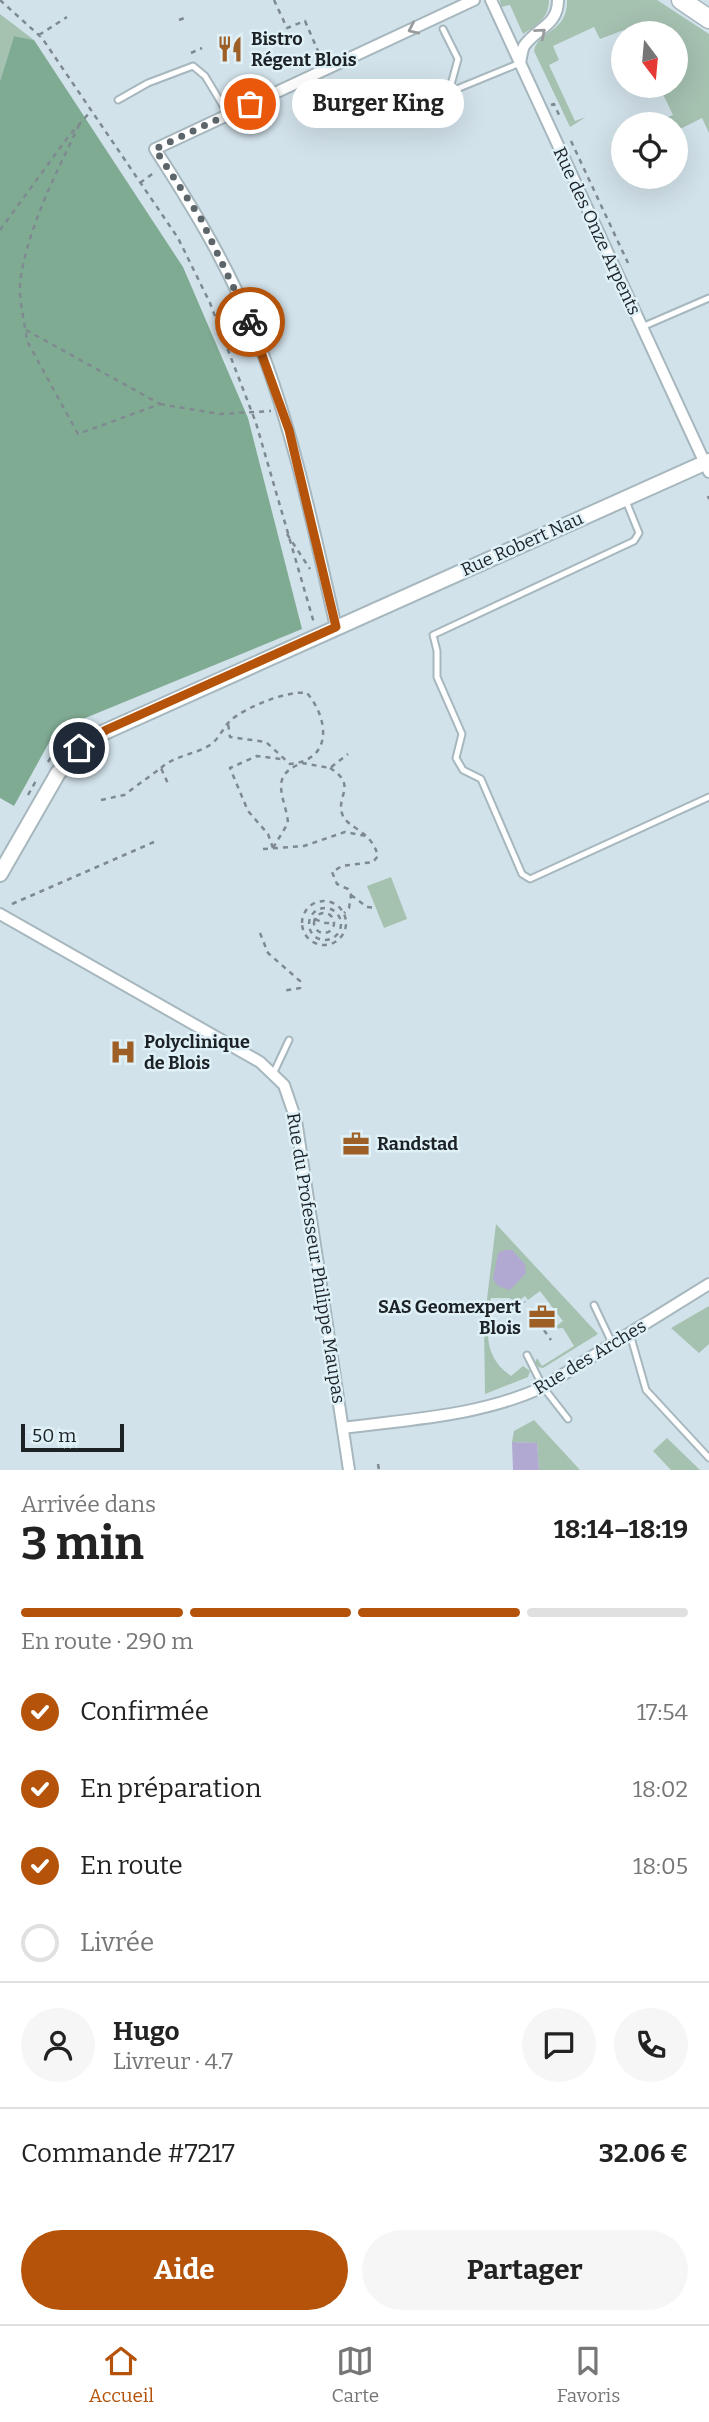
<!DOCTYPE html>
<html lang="fr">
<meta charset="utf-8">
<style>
:root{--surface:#fff;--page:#f6f6f6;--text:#222;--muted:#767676;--line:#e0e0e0;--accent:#b45309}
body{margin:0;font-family:Bitter,serif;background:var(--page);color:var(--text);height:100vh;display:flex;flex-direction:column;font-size:26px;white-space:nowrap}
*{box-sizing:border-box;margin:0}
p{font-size:23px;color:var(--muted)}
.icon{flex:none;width:38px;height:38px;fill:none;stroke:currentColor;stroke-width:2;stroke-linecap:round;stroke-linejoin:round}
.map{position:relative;height:1470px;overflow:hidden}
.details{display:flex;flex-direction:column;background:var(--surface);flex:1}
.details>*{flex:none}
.needle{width:46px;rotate:164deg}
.fabs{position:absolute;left:611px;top:21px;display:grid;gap:14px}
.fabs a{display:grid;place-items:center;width:77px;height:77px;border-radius:50%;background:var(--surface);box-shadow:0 7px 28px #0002;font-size:35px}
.scale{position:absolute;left:21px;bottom:18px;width:103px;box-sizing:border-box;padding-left:7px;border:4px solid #1c2225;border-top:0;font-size:19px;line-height:24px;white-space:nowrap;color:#1c2225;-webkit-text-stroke:5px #dff0f7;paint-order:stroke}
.pin{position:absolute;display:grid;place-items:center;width:60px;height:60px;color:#fff;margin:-30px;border:4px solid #fff;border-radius:50%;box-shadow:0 2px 7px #0007}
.courier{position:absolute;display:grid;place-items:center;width:70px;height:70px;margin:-35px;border:5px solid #b45309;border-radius:50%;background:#fff;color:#222;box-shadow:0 2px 9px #0007}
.bubble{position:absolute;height:49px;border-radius:24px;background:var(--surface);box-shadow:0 7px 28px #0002;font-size:23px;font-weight:700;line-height:49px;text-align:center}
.summary em{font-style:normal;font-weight:700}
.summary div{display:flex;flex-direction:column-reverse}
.summary{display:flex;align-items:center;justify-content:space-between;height:119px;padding:0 21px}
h1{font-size:46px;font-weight:700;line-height:52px}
.bar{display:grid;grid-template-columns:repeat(4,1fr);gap:10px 7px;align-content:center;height:84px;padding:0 21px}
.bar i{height:9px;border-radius:5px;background:var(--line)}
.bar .current{background:var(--accent)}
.bar p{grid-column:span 4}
.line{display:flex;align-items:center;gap:18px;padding:0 21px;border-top:2px solid var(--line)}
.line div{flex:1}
.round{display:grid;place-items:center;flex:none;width:74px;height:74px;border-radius:37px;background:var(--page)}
ol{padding:0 21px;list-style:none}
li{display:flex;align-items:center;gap:21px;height:77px}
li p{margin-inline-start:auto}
li .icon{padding:7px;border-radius:50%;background:var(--accent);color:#fff;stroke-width:4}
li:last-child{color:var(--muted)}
li i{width:38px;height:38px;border:4px solid var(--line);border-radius:50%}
.button{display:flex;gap:14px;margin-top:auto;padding:14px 21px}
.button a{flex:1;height:80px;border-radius:42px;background:var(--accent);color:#fff;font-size:28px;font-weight:700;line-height:80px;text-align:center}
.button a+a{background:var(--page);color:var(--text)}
.dock{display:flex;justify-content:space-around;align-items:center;height:98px;border-top:2px solid var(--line);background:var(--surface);font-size:19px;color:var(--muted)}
.dock a{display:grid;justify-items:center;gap:4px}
.dock .current{color:var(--accent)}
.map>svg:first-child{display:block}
.green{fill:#a5c1b0}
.forest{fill:#80ab93}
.water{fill:#b1a9d2}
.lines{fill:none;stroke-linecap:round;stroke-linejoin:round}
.service-casing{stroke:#a7b7be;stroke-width:9}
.minor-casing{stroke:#a7b7be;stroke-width:14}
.tertiary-casing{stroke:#a7b7be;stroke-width:18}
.primary-casing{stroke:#a7b7be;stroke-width:21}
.path{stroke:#7f8a90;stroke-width:2.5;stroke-dasharray:5 5;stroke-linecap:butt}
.service{stroke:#fff;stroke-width:5}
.minor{stroke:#fff;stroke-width:10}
.tertiary{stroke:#fff;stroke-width:14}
.primary{stroke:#fff;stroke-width:18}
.oneway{stroke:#999c9d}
.done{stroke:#5c656a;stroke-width:7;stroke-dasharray:0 12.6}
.route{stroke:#b45309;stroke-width:9}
.labels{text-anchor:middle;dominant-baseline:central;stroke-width:5;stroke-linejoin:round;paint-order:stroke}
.poi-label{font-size:18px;font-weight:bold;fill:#1c2225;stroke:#dff0f7;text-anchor:start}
.street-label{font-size:18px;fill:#1c2225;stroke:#dff0f7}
</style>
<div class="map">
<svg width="709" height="1470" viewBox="0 0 709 1470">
<rect width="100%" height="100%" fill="#d2e2ea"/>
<path class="green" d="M500,0h49c0,18 -12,25 -26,34l-13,-29 -9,2z
M567,0h90l52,34v99l-7,-15 -26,13v-7l-22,-1 19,-8 -14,-29h17v-53h-50l-2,-3 -24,9 -6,-12 -41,19 6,14 -10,5 26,56 11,-4 -16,10 -36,-76c4,-21 34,-18 33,-51z
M0,14l34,26 -20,-4 -14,45z
M391,877l16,42 -23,9 -17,-42z
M496,1224l102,110 -55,34 -5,-1 -3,-4 2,-5 5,8 32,-20 -11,-18 -11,1 11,-8 -23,-30 -12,9 -3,-4 -8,6 -8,-4h-18c-5,31 -8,59 20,78l12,-10 7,5 -2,6 -43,17 -1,-70z
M709,1306v38l-10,9 -28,-25z
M534,1420l46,50h-41l-2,-27 -25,-1 2,-11z
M667,1438l33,32h-29l-18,-19z"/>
<path class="forest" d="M14,36l20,4 149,227 65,151 54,211 -246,101 -42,76 -14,-8v-717z"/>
<path class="water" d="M505,1250h7l13,14 1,9 -16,17 -12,-4 -5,-7 5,-26z
M512,1442l25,1 2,27h-26z"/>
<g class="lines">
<g class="service-casing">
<path id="service" d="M443,29l15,30 -9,33
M118,100l30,-17 45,-17 12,10 23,38
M368,111l40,-2 112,-46
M642,327l67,-29
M626,501l13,32 -5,8 -201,94 4,16v26l25,57 -6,24 7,12 18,9 41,95 8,5 179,-82
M274,1072l15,-32
M594,1305l18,38
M630,1334l16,56 63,68
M527,1355l16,32 25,32"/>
</g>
<g class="minor-casing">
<path id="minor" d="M491,0l218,472
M520,63c1,-5 2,-13 4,-17 12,-18 34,-20 34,-46
M336,627c-22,-96 -42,-194 -78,-286 -26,-69 -63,-130 -103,-192l319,-149
M0,914l260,148 24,23 12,35 53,350
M343,1428c67,-9 138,-12 200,-41l166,-103"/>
</g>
<g class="tertiary-casing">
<path id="tertiary" d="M0,874l58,-101 33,-35 618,-277"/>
</g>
<g class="primary-casing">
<path id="primary" d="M681,0l28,19"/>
</g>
<path class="path" d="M0,0l42,38 136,200 32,65 46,120 58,200
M274,0l13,28 18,-7 16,37
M179,20l8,-3
M39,35l28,-18
M191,53l11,-5
M551,105l3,-1 6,13
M571,141l57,122
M140,183l15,-11
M0,230l68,-93 23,-26
M26,330l134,74 -82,30 -51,-93c-2,-19 -10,-46 -6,-65 9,-54 36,-104 59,-153
M160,404l60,10 51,-3
M708,496l1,3
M287,534l23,35
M48,762l8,-13 11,-7
M161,768c14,-13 33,-13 49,-23 10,-7 13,-18 21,-25 15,-13 57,-30 76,-27 22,26 26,67 -17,71l-24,-22 -36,-5 -2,-14
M330,768c29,18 4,29 13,48 5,12 28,14 35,40l-5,6 -31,4 -10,6 5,12 11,5 3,6 -2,13 -5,5
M28,795l9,-16
M101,800l23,-5 37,-27 8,18
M273,848l15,-25c-2,-25 -21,-47 14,-60l28,5 18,-14
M273,848l-5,-14 -20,-23 -18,-43 27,-12 24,3
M263,849l41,-3 41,-14 21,4
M351,895l16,12 9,1
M302 923a22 22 0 1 1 44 0a22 22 0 1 1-44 0Z
M12,904l142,-62
M309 924a16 16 0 1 1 32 0a16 16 0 1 1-32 0Z
M314 923a10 10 0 1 1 20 0a10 10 0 1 1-20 0Z
M315,919l9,4h11
M260,933l8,20 32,28v7l-18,3
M509,1311l14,-11 2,2
M544,1330l7,10
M378,1464l1,6"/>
<use href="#service" class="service"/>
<use href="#minor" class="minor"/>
<use href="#tertiary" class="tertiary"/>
<use href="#primary" class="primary"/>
</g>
<defs><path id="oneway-chevron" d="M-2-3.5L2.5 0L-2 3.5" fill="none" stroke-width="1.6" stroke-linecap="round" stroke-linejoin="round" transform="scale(1.75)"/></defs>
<g class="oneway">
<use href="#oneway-chevron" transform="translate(413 29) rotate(155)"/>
<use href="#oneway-chevron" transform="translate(541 33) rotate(-40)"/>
</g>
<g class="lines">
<path class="done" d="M250,104l-95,45 46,70 49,103"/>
<path class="route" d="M79,748l27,-18 230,-103 -47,-197 -39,-108"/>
</g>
<defs>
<g id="restaurant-bare" transform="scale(2.1)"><path d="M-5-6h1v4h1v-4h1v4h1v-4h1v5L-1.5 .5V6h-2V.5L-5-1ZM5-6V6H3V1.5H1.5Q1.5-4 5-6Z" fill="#9e5f26" stroke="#dff0f7" stroke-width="2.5" paint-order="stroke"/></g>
<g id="hospital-bare" transform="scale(2.1)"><path d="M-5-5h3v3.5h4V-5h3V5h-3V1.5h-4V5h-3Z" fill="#9e5f26" stroke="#dff0f7" stroke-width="2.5" paint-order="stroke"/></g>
<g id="office-bare" transform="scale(2.1)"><path d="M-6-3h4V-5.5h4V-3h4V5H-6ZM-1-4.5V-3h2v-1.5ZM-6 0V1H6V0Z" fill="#9e5f26" stroke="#dff0f7" stroke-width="2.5" paint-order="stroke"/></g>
</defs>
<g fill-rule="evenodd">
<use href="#restaurant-bare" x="230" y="49"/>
<use href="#hospital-bare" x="123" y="1052"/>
<use href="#office-bare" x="356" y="1144"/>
<use href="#office-bare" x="542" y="1317"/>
</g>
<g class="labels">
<g class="poi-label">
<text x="251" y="39">Bistro<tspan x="251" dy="21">Régent Blois</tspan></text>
<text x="144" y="1042">Polyclinique<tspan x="144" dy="21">de Blois</tspan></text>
<text x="377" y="1144">Randstad</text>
<text x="521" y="1307" text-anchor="end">SAS Geomexpert<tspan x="521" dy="21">Blois</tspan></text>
</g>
<g class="street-label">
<text transform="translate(597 231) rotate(65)">Rue des Onze Arpents</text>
<text transform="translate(522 544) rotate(-24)">Rue Robert Nau</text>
<text transform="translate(316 1258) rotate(81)">Rue du Professeur Philippe Maupas</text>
<text transform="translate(590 1357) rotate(-31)">Rue des Arches</text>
</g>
</g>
</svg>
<div class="fabs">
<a><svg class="needle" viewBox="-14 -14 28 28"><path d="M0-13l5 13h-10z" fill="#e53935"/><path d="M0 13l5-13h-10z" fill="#767676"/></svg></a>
<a><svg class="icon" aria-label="locate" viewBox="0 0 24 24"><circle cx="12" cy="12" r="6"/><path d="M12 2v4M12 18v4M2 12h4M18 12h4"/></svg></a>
</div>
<div class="scale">50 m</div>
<div class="pin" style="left:250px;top:104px;background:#ea580c"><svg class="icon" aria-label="bag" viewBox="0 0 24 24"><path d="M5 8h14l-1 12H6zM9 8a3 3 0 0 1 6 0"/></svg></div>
<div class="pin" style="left:79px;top:748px;background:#1f2937"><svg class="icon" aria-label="home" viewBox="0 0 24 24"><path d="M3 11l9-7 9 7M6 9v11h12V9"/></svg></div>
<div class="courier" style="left:250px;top:322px"><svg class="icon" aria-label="bike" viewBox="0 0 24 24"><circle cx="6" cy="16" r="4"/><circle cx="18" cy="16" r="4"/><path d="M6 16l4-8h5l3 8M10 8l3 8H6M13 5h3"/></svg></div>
<div class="bubble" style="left:292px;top:79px;width:172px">Burger King</div>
</div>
<section class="details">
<div class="summary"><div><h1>3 min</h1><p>Arrivée dans</p></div><em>18:14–18:19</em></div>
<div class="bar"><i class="current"></i><i class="current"></i><i class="current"></i><i></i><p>En route · 290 m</p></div>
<ol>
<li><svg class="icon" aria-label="check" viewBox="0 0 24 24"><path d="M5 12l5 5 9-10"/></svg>Confirmée<p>17:54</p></li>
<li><svg class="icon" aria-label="check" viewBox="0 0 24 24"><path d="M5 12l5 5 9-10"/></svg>En préparation<p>18:02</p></li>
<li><svg class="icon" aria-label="check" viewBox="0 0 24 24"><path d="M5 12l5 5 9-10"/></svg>En route<p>18:05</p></li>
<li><i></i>Livrée</li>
</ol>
<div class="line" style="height:126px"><a class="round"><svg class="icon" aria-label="person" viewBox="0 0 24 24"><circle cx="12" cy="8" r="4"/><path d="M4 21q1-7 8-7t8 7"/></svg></a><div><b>Hugo</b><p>Livreur · 4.7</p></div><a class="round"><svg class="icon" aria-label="chat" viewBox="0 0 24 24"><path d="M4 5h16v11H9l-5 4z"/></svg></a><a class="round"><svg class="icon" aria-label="phone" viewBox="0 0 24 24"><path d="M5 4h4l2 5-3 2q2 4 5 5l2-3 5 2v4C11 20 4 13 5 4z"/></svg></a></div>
<div class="line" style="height:91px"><div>Commande #7217</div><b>32.06 €</b></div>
<div class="button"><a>Aide</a><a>Partager</a></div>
</section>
<nav class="dock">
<a class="current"><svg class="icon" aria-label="home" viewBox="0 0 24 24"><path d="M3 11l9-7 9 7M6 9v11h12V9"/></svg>Accueil</a>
<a><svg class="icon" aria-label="map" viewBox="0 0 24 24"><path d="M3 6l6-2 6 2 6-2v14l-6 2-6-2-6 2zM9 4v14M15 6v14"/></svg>Carte</a>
<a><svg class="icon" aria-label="saved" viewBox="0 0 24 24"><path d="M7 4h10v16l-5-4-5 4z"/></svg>Favoris</a>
</nav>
